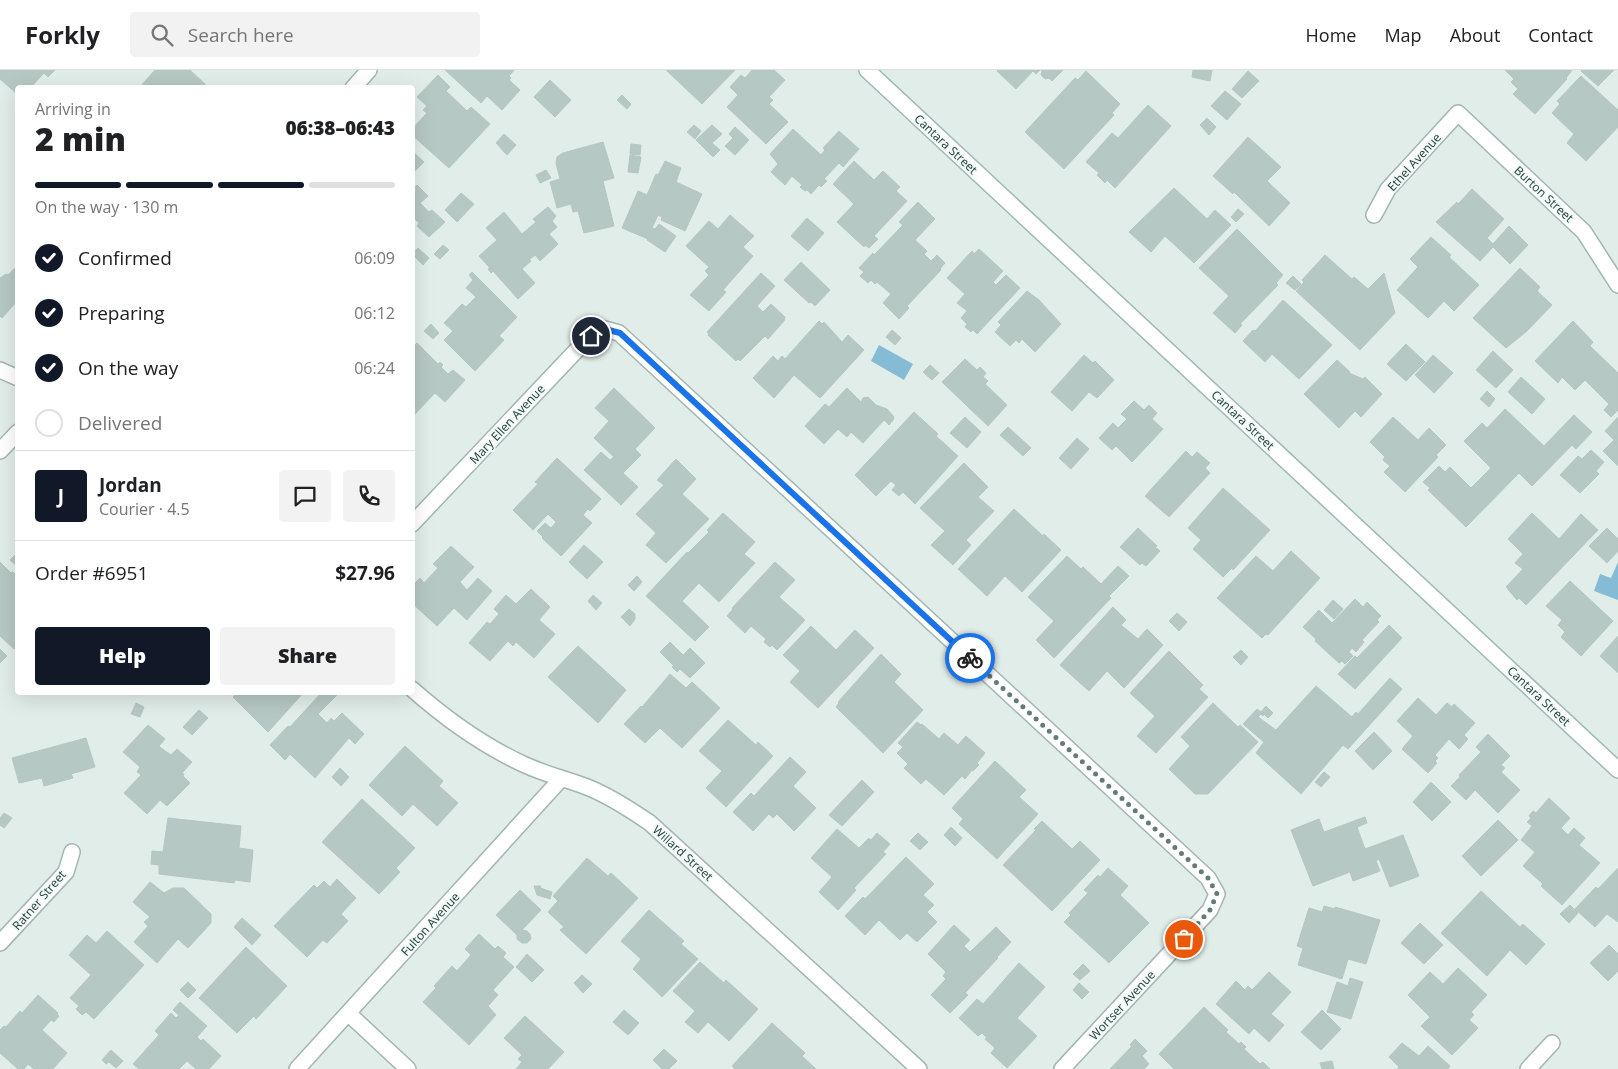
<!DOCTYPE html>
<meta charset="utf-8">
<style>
:root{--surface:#fff;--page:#f2f2f2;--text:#202124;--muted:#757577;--line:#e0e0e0;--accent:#111827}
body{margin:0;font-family:"Open Sans",sans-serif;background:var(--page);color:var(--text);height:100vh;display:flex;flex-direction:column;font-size:19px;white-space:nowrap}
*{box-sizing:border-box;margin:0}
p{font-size:16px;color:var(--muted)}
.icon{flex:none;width:28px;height:28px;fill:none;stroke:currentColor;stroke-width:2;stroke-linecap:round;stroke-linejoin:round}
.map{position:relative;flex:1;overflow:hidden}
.sheet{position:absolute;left:15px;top:15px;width:400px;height:610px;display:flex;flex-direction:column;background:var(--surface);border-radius:5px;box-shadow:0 5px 20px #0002}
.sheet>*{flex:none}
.pin{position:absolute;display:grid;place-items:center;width:42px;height:42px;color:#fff;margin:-21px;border:2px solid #fff;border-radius:50%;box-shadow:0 1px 5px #0007}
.courier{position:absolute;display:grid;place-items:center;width:50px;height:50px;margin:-25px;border:4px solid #1a73e8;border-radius:50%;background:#fff;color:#222;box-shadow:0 1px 6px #0007}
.overview em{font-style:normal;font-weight:800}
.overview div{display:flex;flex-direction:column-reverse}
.overview{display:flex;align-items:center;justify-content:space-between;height:85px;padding:0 20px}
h1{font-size:32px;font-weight:800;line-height:38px}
.bar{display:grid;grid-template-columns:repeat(4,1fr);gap:8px 5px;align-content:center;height:60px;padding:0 20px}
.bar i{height:6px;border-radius:4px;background:var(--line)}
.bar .active{background:var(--accent)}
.bar p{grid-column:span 4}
.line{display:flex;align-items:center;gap:12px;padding:0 20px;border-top:1px solid var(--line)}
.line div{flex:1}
.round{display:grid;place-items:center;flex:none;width:52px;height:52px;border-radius:5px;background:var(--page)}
ol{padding:0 20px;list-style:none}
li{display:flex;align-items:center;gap:15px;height:55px}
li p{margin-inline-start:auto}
li .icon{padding:5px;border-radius:50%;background:var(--accent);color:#fff;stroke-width:4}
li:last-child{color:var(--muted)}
li i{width:28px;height:28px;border:2px solid var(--line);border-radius:50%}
.button{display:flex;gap:10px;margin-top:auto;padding:10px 20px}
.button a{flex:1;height:58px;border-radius:5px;background:var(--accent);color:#fff;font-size:20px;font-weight:800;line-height:58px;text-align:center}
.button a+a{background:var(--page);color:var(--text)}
header{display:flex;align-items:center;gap:30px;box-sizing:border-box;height:70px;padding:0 25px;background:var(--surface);border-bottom:1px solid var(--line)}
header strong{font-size:24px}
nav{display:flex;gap:28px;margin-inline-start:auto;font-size:18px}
.search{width:350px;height:45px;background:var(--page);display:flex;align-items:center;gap:12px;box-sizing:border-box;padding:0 18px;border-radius:5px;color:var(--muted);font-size:19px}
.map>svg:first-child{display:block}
.water{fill:#84bcd6}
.building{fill:#b6c8c3;stroke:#b3c7c2}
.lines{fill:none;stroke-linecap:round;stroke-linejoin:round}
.street-casing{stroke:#a3b5b2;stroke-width:18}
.secondary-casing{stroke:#9eb9b4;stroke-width:18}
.street{stroke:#fff;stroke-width:15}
.secondary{stroke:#fff;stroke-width:15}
.done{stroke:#647c79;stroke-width:5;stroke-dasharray:0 9}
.route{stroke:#1a73e8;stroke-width:6}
.labels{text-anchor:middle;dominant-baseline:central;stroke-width:4;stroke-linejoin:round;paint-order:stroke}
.street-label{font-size:12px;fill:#203f3c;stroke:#f2f9f6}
</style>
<header>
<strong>Forkly</strong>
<div class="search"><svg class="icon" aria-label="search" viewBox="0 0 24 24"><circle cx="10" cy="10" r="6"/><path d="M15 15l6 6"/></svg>Search here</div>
<nav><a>Home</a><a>Map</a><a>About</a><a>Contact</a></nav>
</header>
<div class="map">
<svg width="1618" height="999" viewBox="0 0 1618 999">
<rect width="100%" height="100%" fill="#e1ede9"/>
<path class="water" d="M879,275l34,19 -9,16 -33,-19z
M1618,492v38l-24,-9 6,-17 11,4z"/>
<path class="building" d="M0,0h55l-7,7 -4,-4 -14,15h-12v7l-18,-16z
M155,0h35l18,17 -69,1z
M445,0h69l-5,6 2,2 -2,2 11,10 -18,20 -15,-14 -6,7z
M666,0h69l-33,34z
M752,0h22l11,10 -16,17 4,3 -4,4 19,18 -22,22 -39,-37 11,-12 -8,-8 11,-12 4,3z
M998,0h42l-4,4 -3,-3 -17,18 -19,-18z
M1041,0h22l-11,11 -3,-3 -4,1 -4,-4 1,-4z
M1193,0h19l-2,11 -18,-4z
M1505,0h67l-6,8 1,1 -32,35 -22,-20 5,-5 -7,-7 3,-3z
M1582,0h32l-16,16 -17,-15z
M1086,1l34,33 -8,9 2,2 -50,54 -39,-37 50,-54 3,2z
M1248,1l11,10 -17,17 -10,-9z
M438,5l12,12 -4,4 21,20 4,-4 19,17 -41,44 -37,-33v-6l15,-16 -4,-3 4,-4 -10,-9z
M1581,6l37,34v17l-32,34 -19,-18 7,-9 -22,-21 8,-9 -3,-3z
M550,10l21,20 -16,17 -21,-20z
M1225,21l16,13 -14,16 -16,-14z
M622,25l9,9 -4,5 -10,-9z
M1148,35l23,21 -56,62 -8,-8 -2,3 -8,-8 2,-2 -13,-11 26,-29 6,5z
M1207,48l9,9 -7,8 -9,-10z
M694,55l7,6 -6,8 -8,-7z
M712,55l10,9 -10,9 8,7 -7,7 -17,-17z
M735,57l14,13 -14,15 -10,-9 8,-8 -4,-4z
M793,59l28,26 4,-5 -2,-2 16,-17 20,18 -16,18 -4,-4 -15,16 3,2 -6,6 -2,-2 -8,9 -4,-4 -2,1 -5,-4 2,-2 -10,-9 -7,9 -14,-13 7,-8 -8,-10z
M504,64l12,11 -9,10 -11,-12z
M1248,67l33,30 -14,14 23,22 -21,23 -35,-34 -1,2 -20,-18z
M603,72l11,36 -11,3 11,45 -30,7 -6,-22 -5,1 -2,-8 -14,4 -7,-26 10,-3 -4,-16 1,-6 6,-4z
M631,74l10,1 -1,10 -10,-1z
M412,81l12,11 -12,12z
M630,85l11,2 -3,16 -10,-1z
M665,91l16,7 -5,14 26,12 -17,37 -24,-11 1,-3 -4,-2 -6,13 3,1 4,-5 17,12 -11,16 -18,-12 1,-1 -26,-11 16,-37 9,4 9,-21 2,1z
M854,91l20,19 9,-9 17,16 -4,4 11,10 -33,35 4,3 -9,9 -4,-3 -1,2 -27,-25 17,-18 -21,-20z
M546,100l5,8 -11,5 -4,-8z
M417,115l11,11 -8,7 9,9 3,-2 13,12 -16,15 -12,-11 2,-3 -7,-7v-26z
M1174,118l33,31 8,-9 16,15 -37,38 -29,-27 -14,16 -22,-20z
M1472,119l32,30 -17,19 6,6 16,-18 19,19 -18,19 -17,-17 -13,14 -44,-39 21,-20 1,2z
M461,123l13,11 -17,18 -12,-12z
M918,132l17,17 -20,21 12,11 -3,3 7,7 6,-6 8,8 -5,6 1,1 -34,36 2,2 -10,11 -16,-16 8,-9 -14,-12 -2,2 -4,-4 -3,3 -8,-7 4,-4 -5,-4 14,-15 1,2 29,-30 -4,-3z
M548,137l8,9 -4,5 5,6 -8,7 9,10 -18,17 -5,-6 -6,5 2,1 -9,8 13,14 -17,16 -25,-28 -2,2 -3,-4 2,-1 -11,-12 18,-16 -11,-12 18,-16 18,22 14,-12 -3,-3z
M1238,139l6,5 -8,8 -5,-5z
M730,145l24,21 -11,11 10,9 -30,34 3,2 -17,19 -19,-16 19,-20 -4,-4 4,-4 -23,-21 23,-25 9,8z
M807,148l17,15 -16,18 -17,-15z
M1237,159l46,46 -7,8 2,2 -38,39 2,1 -7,8 -22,-20 16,-17 -30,-28z
M1431,167l20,18 -2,2 30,28 -25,26 -10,-10 -16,17 -31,-28 21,-23 -8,-8z
M443,175l6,5 -9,9 -6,-5z
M418,178l11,10 -6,7 -9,-9v-4z
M979,179l24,22 -10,11 3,3 10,-10 14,13 -43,46 -4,-4 -2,2 -6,-5 2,-3 -6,-6 6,-7 -10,-8 8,-9 -18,-16 25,-27 2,3z
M1325,185l27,24 2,-2 14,12 16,-16 11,40 -35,37 -64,-59 8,-9 -2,-2z
M801,192l29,28 -15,16 -4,-4 -2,1 -25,-23z
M18,195v35l-16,18 -2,-2v-38l6,-4 2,1z
M1520,198l20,19 -3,4 15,14 -25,26 -21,17 -33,-30z
M472,202l45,45 -18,19 5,4 -29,31 -31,-31 9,-9 -9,-8 18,-19 4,3 10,-10 -10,-9 7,-8 -4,-5z
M761,203l14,13 -18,20 6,6 8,-8 14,13 -1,4 -16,18 -3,-3 -25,25 -2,-2 -2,2 -28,-26 1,-2 -2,-1z
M1293,206l8,8 -6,6 -9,-7z
M1027,221l12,9 22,24 -26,28 -13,-13 -3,4 -3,-3 -6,6 -15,-14 6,-7 -3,-3z
M1283,230l49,45 -33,34 -27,-25 -7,8 -22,-21 10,-11 2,1z
M819,251l3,3 2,-2 18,20 6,-7 16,15 -44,48 -26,-23 -20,23 -21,-20 20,-22 5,5 4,-5 3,3z
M1573,251l20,21 -3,4 28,27v37l-7,7 -7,-7 5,-6 -24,-24 -10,10 -13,-13 -4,6 -23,-22z
M431,254l8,9 -6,6 -9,-8z
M892,260l9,8 -6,7 -9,-8z
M412,272l4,3 1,-2 21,21 2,-2 3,3 -2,2 7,7 5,-4 12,10 -20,22 -10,-9 -21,22 -2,-2z
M1406,274l19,18 -19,19 -19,-17z
M1493,281l20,19 -17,18 -20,-18z
M1084,285l9,8 2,-2 19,19 -17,18 -8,-6 -17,19 -21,-19z
M1433,285l20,18 -19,20 -19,-18z
M965,289l12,11 3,-3 6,6 -3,4 5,4 -3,3 22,21 -19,21 -46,-44z
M1337,290l13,12 -1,1 14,6 2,-2 17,17 -21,23 -6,-6 -16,17 -35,-34z
M930,295l9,8 -7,7 -9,-8z
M1521,307l24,22 -13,15 -24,-22z
M614,318l41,40 -20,21 6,6 -18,18 15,14 -17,18 -37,-35 17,-18 9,8 4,-3 -20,-19 15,-17 -14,-13z
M847,318l14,14 2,-4 5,-1 8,8 11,4 7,8 -1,3 -4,5 -5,-5 -21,23 -12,-11 -4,5 -9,-8 -14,15 -19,-18 20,-22 4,3z
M1487,321l8,8 -6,8 -9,-8z
M1134,331l10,9 5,-5 8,8 -5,6 11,10 -31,33 -16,-16 -4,4 -13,-12 14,-15 5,5 9,-9 -6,-5z
M1505,339l39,37 30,-31 18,17 -16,17 -4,-4 -40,41 -13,-13 -53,54 -38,-37 2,-2 -7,-6 16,-16 6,6 5,-5 21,21 20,-20 -27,-27 18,-18 5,5z
M914,342l24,22 -2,2 22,20 -43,48 -12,-12 -4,4 -7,-6 4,-5 -5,-4 -15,15 -21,-21z
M965,347l16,15 -14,16 -17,-15z
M1393,347l25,23 11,-12 17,17 -10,10 2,2 -33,35 -21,-20 6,-6 -7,-6 2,-3 -15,-15z
M1618,347v49l-15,-15 11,-11 -9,-9z
M1008,357l23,21 -8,8 -23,-21z
M1077,368l12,11 -18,20 -12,-11z
M1591,380l13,12 -8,9 3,3 -19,19 -20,-18 18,-19 4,3z
M1186,381l6,6 5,-5 13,11 -5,5 5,5 -41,44 -24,-21z
M557,388l44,41 -11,12 -2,-2 -5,6 9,8 -31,33 -19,-18 1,-1 -6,-6 8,-8 6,5 5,-6 -8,-8 -15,16 -20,-20 25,-26 -3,-2z
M676,389l20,20 -14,15 27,25 -43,44 -20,-18 10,-12 -20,-19 28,-29 -7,-5z
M964,393l24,24 -10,10 16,14 -28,29 5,5 -18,20 -22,-20 14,-14 -25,-23z
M1223,418l47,42 -37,40 -1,-2 -9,9 -30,-28 8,-9 -13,-12z
M1014,439l29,27 1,-2 17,16 -39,42 -17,-16 -18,20 -29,-27z
M723,443l32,29 -11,12 11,9 -36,39 -20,-19 -17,18 27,26 -14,14 -49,-45 41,-44 1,1 21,-21 -2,-2z
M1532,443l27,26 22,-25 17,16 -72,75 -7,-7 -2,2 -11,-13 17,-18 -8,-6 8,-9 -15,-15z
M1138,458l19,18 -2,1 5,4 -14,15 -4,-3 -2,2 -20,-18z
M1607,458l11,11v12l-11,12 -18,-17z
M584,475l19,17 -16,17 -18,-17z
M451,476l23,21 -14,15 7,8 11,-12 14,13 -25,29 -13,-12 -17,18 -25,-23v-17l8,-8 4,5 14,-15 -5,-4z
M1291,481l29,27 -52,57 -2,-1 -4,4 -45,-40 39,-42 17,15z
M18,482v15l-8,-7z
M1067,486l14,13 2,-2 18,17 17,-18 11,10 -20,20 2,2 -57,60 -18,-18 18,-19 -26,-24z
M0,492l11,11 2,-1 3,3 -1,1 3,3v66l-4,4 -14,-13z
M775,492l20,18 -16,17 26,23 -28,30 -5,-5 -2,2 -6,-5 2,-3 -15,-13 -6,7 -18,-17 6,-7 -1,-1z
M637,506l5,6 -8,9 -6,-6z
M1570,511l43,40 -32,35 -20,-19 4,-5 -7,-7 4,-5 -16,-14z
M531,519l19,18 -11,13 16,14 -21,24 -18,-16 -3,4 -5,-5 -18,20 -21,-18 18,-21 3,2 9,-10 -5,-5 12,-14 10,9z
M593,525l9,8 -6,7 -8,-9z
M1355,529l8,8 4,-5 14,14 -4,4 2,2 -17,18 2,2 -8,10 -4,-4 -3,4 4,4 -8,8 -3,-3 -3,2 -24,-22 1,-2 -13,-12 16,-17 13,13z
M1333,530l10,9 -9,10 -10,-9z
M1113,537l13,13 -5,5 17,14 9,-10 16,16 -39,43 -17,-17 -18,20 -29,-26z
M629,539l6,5v5l-5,7 -9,-9z
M1177,543l10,9 -8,9 -10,-10z
M1389,555l13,13 -47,51 -17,-15 17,-18 2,2z
M811,556l25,24 19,-20 19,18 -56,60 -28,-26 10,-11 -17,-16z
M1618,566v37l-18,-17z
M670,572l13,13 -10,10 -13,-13z
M578,576l48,44 -28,33 -50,-46z
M690,578l15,15 -15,15 -10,-9 -3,3 -5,-5z
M0,579l7,7 -7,7z
M1241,580l7,7 -7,8 -8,-8z
M1169,581l34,34 -4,4 9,8 -52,56 -19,-17 18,-20 -25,-23z
M881,584l20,20 -7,8 29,28 -40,43 -47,-46 3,-4 -1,-1z
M670,604l16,14 6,-6 28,26 -38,40 -22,-20 -15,15 -21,-19 17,-18 1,1z
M1390,608l12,11 -54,60 -5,-4 -42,49 -45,-41 8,-11 -21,-18 14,-15 4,3 5,-6 7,7 -5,5 -4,-4 -1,2 -2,-2 -3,3 18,13 40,-44 36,31 4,-5 2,2z
M234,622h70l-36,40 -35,-35 3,-3z
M322,622h14l2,2 -20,20 9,9 4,-5 3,3 8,-8 22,21 -9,10 -6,-6 -34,40 -25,-24 -5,6 -15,-15 18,-19 2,1z
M1418,628l18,17 11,-12 5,4 2,-3 21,19 -11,12 4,4 -9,10 -10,-10 -14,16 3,3 -3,3 2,2 -9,10 -26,-24 11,-13 -16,-15z
M136,633l8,4 -4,10 -9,-3z
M1213,633l25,24 2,-2 18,17 -50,52h-13l-26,-25 21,-23 -9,-9z
M199,640l9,8 -16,17 -9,-8z
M728,650l28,25 2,-3 15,14 -47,51 -20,-19 16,-17 -23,-20z
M917,652l4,3 1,-1 17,15 5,-6 14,12 8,-9 19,17 -8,10 2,2 -6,6 -1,-1 -7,9 -3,-3 -18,19 -18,-16 -5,5 -17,-16 4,-4 -11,-11 6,-6 -5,-4z
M148,655l17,14 -6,7 2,2 10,7 6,-6 15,13 -10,11 2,1 -1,2 7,7 -23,23 -7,-6 -13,14 -23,-21 17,-18 -4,-3 3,-5 -17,-15z
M1374,662l18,19 -19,19 -18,-19z
M1488,664l22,22 -9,9 4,3 -4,4 19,18 -22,23 -23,-23 -9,10 -15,-14 9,-9 -1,-2 22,-23 -5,-5z
M86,668l9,29 -24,7 2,4 -29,8 -2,-8 -23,5 -7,-25z
M405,676l38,35 -4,5 19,17 -21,23 -24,-22 -11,12 -33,-31z
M790,687l16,15 -13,14 23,22 -22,23 -17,-17 -4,4 -4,-4 -16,17 -20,-19 18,-19 3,3z
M995,691l31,29 -7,7 19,17 -41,45 -38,-35 4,-5 -11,-11z
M340,698l9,9 -8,9 -9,-9z
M1324,702l6,5 -9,10 -6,-5z
M862,710l12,12 -32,34 -13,-11z
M1431,712l20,20 -19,19 -19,-19z
M1549,728l21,20 -9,10 7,7 6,-7 11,10 -6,7 21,18 -38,42 -21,-19 2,-2 -20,-18 12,-14 -14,-12 11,-14 -5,-4 4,-4 -2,-2 4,-5 3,2z
M362,729l53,49 -19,20 4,4 -21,22 -57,-52z
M4,743l8,5 -8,10 -4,-3v-7z
M1365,747l2,6 -10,4 8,22 38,-14 16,41 -29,11 -11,-28 -3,2 4,10 -27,10 -3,-9 -37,14 -22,-56 28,-11 5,13z
M168,748l73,8 -2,22 14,2 -3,32 -15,-2 -1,3 -75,-9v-9l-8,-1 1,-13 11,1z
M1498,750l20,20 -37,36 -19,-20z
M1042,751l30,28 8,-8 20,19 -48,51 -49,-46 33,-35 -2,-1z
M951,757l11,11 -7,8 -11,-11z
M837,759l22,19 10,-10 2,2 6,-7 13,11 -7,8 3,2 -32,34 2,2 -18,20 -19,-18 13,-15 -21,-19z
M918,763l10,9 -8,8 -10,-9z
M906,787l28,27 -11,11 11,10 -7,7 10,10 -20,20 -10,-9 -7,7 -21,-20 -14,15 -20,-19 18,-19 2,2z
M587,788l21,18 3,-3 27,25 -52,56 -26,-24 4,-3 -16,-15 10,-11 -5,-5z
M1108,798l20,18 -8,9 29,28 -40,40 -45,-41 7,-7 -2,-2 19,-20 -4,-3 14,-15 2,2z
M1618,798v54l-11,-8 -12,13 -20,-18 21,-22 2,2z
M337,809l19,19 -15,16 7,7 -21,22 -4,-3 -16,17 -33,-31 40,-41 3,3 7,-7 6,6z
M150,812l14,11 9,-5h11l27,26v9l-23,25 -10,-9 -21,24 -23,-21 14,-16 -4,-4 6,-5 -17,-15z
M534,816h7l-1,2 12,4 -2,7 -13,-4z
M520,820l21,20 -19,20 5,1 3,3 1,5 -4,4h-5l-5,-4v-4l-21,-20z
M1481,821l39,36 3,-3 22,20 -19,21 -16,-15 -23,26 -46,-43z
M1570,835l8,8 -9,10 -9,-9z
M1324,836l11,3v-2l45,13 -14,44 -18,-5 -6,20 -44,-14 5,-17 -6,-2 12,-38 13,4z
M649,840l35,31 -3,3 17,15 -36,38 -29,-28 8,-10 -20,-18z
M242,848l19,17 -9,10 -18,-18z
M1420,853l23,22 -19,19 -23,-21z
M954,855l16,15 -6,6 6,6 26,-25 15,15 -14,15 1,1 -33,35 3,2 -18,18 -19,-18 15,-16 -3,-3 3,-4 -18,-18z
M107,861l37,34 -50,54 -8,-7 -4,3 -6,-6 3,-3 -9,-8 21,-23 -22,-20 18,-20 9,8z
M479,864l16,15 3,-3 8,7 -3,4 11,10 -21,23 5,5 -10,11 8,9 -27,30 -46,-43 13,-14 -2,-2 18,-20 5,5 14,-16 -6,-6z
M1609,875l9,9v17l-10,10 -18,-18z
M246,877l41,39 -31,33 -2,-3 -17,17 -38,-35z
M527,884l17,16 -12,12 -16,-15z
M700,892l24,21 2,-3 32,29 -29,32 -21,-19 -10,11 -13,-11 10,-11 -22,-20z
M1019,893l26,24 -28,31 20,18 -30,32 -16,-15 4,-5 -10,-9 2,-1 -5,-5 -4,3 -19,-18 18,-19 6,5z
M1083,894l7,7 -10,9 -7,-6z
M1458,898l29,27 -16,17 3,3 -5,5 9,8 -26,27 -31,-29 9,-9 -22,-22 22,-23 13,12z
M1269,902l22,20 -20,22 13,11 -15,17 -15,-14 -5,6 -33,-30 20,-23 9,9 3,-4 4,4z
M582,905l10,9 -9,9 -9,-10z
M1350,908l13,4 -12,37 -24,-7 10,-30 11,4z
M188,912l8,8 -8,8 -8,-8z
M1079,913l10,9 -7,7 -9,-9z
M38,925l20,18 -1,1 2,2 -5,6 -3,-2 -9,10 25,23 -14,16h-19l-6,-5 -4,5h-6l-18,-16v-23l4,-4 2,1 14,-16 2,2z
M180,932l27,24 -10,11 4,4 2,-2 18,17 -12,13h-13l-9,-8 -8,8h-40l-6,-5 26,-29 -4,-4 16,-18 5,5 3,-3 -6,-5z
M1204,937l24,23 -2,2 13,12 2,-2 5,5 -2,2 16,15 3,-2 7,7h-96l-15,-15z
M624,940l15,13 -11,12 -15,-13z
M1322,940l19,19 -20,21 -20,-18z
M525,946l39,36 -16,17h-32l6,-7 -4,-3 4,-4 -18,-17z
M772,953l33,30 -3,3 14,13h-81l-3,-3z
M1135,969l12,12 -5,5 7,8 -5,5h-34l22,-23 -2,-1z
M1402,973l17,13 9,-10 22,20 -2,3h-51l2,-2 -10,-10z
M664,979l13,12 -8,8h-7l-9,-9z
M111,980l12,11 -7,7 -7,-6 -3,2 -4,-4z
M1332,991l2,8h-12l-2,-6z"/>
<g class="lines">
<g class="street-casing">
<path id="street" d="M353,18l16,-18
M1374,145l14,-26 70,-76 126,119 34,53
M0,300l18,8
M0,381l18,-19
M412,454l179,-189 14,-6 14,4 589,545 9,16 -7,16 -148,159
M412,619c34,30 70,56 111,75 21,10 43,15 64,23 23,9 44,23 63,36l269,246
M0,873l66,-71 6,-20
M349,944l59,55
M297,999l264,-290
M1528,999l24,-26"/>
</g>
<g class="secondary-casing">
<path id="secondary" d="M867,0l751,700"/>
</g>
<use href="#street" class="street"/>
<use href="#secondary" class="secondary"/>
</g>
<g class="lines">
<path class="done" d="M970,588l238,220 9,16 -7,16 -26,29"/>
<path class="route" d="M591,266l14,-7 15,4 350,325"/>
</g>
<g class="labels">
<g class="street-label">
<text transform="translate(946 74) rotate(43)">Cantara Street</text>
<text transform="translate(1414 92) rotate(-48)">Ethel Avenue</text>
<text transform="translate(1544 124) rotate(43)">Burton Street</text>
<text transform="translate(1243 350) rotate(43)">Cantara Street</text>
<text transform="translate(507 354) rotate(-47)">Mary Ellen Avenue</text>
<text transform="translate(1539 626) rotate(43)">Cantara Street</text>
<text transform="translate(683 783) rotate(42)">Willard Street</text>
<text transform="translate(39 830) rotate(-49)">Ratner Street</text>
<text transform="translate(430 854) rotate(-48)">Fulton Avenue</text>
<text transform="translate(1122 935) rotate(-47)">Wortser Avenue</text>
</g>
</g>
</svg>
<div class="pin" style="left:1184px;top:869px;background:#ea580c"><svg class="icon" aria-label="bag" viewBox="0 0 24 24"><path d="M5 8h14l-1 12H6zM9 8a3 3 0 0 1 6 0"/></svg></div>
<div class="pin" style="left:591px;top:266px;background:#1f2937"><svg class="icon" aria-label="home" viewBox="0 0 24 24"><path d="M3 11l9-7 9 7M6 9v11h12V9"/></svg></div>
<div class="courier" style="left:970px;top:588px"><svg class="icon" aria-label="bike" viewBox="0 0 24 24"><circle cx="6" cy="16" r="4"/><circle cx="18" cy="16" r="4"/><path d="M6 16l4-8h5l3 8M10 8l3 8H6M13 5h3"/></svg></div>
<section class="sheet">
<div class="overview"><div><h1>2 min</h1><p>Arriving in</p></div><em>06:38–06:43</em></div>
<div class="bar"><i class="active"></i><i class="active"></i><i class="active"></i><i></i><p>On the way · 130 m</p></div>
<ol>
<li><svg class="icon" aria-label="check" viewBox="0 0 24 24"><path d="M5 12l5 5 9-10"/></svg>Confirmed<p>06:09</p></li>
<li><svg class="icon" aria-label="check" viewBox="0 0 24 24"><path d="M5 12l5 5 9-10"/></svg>Preparing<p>06:12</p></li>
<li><svg class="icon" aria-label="check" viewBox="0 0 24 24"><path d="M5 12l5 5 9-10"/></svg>On the way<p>06:24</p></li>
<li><i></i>Delivered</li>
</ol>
<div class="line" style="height:90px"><b class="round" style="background:var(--accent);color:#fff">J</b><div><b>Jordan</b><p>Courier · 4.5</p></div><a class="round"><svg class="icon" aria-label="chat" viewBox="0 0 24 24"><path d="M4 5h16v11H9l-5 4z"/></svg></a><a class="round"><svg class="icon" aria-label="phone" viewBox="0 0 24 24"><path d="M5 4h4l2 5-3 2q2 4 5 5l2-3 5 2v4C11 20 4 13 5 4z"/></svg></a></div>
<div class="line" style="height:65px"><div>Order #6951</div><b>$27.96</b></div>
<div class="button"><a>Help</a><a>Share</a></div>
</section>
</div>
